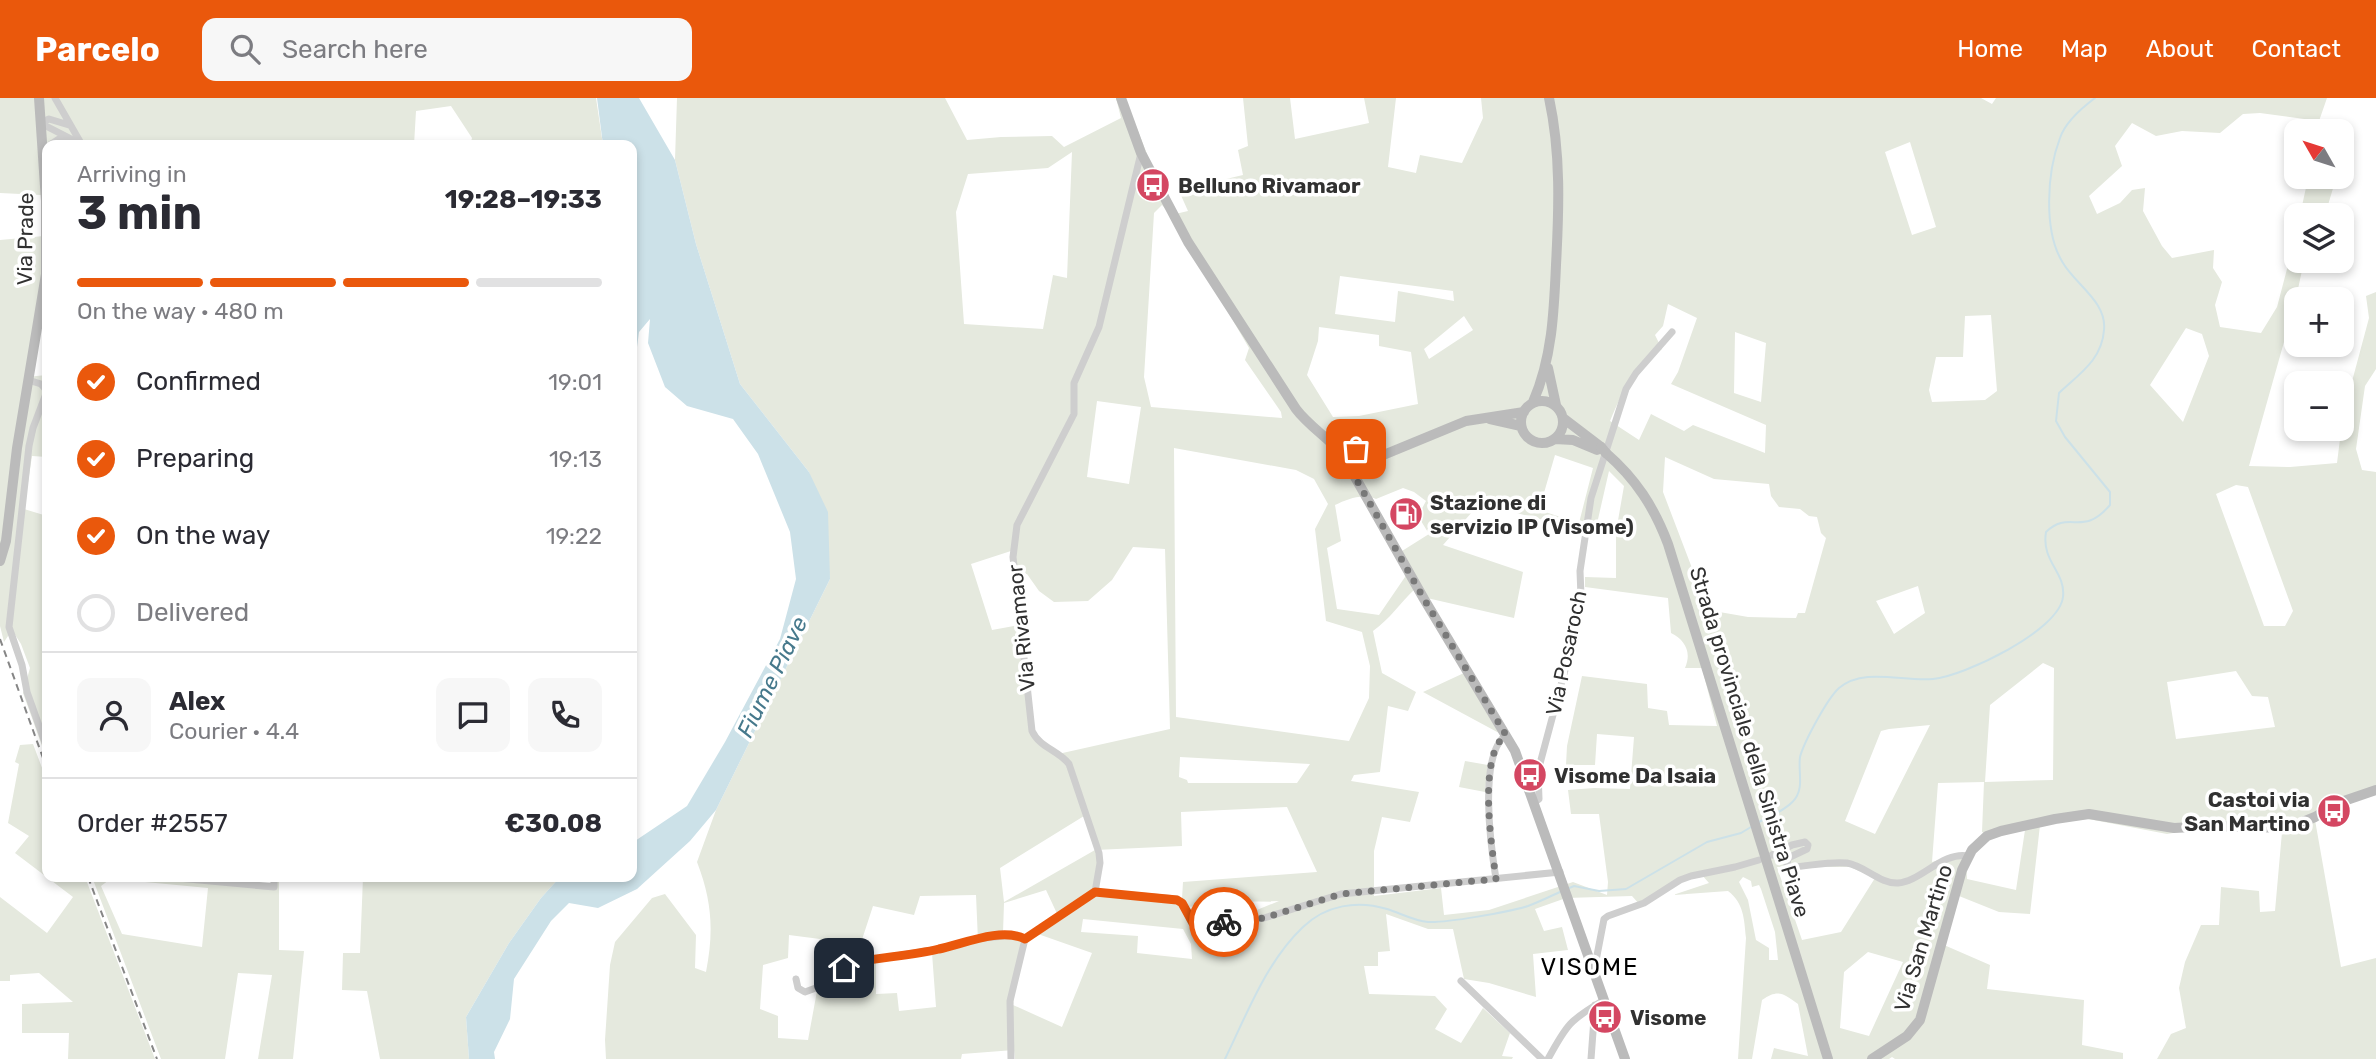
<!DOCTYPE html>
<meta charset="utf-8">
<style>
:root{--surface:#fff;--page:#f7f7f7;--text:#2b2b33;--muted:#7c7c81;--line:#e1e1e2;--accent:#ea580c}
body{margin:0;font-family:Rubik,sans-serif;background:var(--page);color:var(--text);height:100vh;display:flex;flex-direction:column;font-size:26px;white-space:nowrap}
*{box-sizing:border-box;margin:0}
p{font-size:23px;color:var(--muted)}
.icon{flex:none;width:38px;height:38px;fill:none;stroke:currentColor;stroke-width:2;stroke-linecap:round;stroke-linejoin:round}
.map{position:relative;flex:1;overflow:hidden}
.side{position:absolute;left:42px;top:42px;width:595px;height:742px;display:flex;flex-direction:column;background:var(--surface);border-radius:14px;box-shadow:0 4px 10px #0003}
.side>*{flex:none}
.needle{width:46px;rotate:309deg}
.fabs{position:absolute;left:2284px;top:21px;display:grid;gap:14px}
.fabs a{display:grid;place-items:center;width:70px;height:70px;border-radius:14px;background:var(--surface);box-shadow:0 4px 10px #0003;font-size:35px}
.pin{position:absolute;display:grid;place-items:center;width:60px;height:60px;color:#fff;margin:-30px;border-radius:14px;box-shadow:0 4px 10px #0006}
.courier{position:absolute;display:grid;place-items:center;width:70px;height:70px;margin:-35px;border:5px solid #ea580c;border-radius:50%;background:#fff;color:#222;box-shadow:0 2px 9px #0007}
.summary em{font-style:normal;font-weight:700}
.summary div{display:flex;flex-direction:column-reverse}
.summary{display:flex;align-items:center;justify-content:space-between;height:119px;padding:0 35px}
h1{font-size:46px;font-weight:700;line-height:52px}
.bar{display:grid;grid-template-columns:repeat(4,1fr);gap:10px 7px;align-content:center;height:84px;padding:0 35px}
.bar i{height:9px;border-radius:5px;background:var(--line)}
.bar .active{background:var(--accent)}
.bar p{grid-column:span 4}
.line{display:flex;align-items:center;gap:18px;padding:0 35px;border-top:2px solid var(--line)}
.line div{flex:1}
.round{display:grid;place-items:center;flex:none;width:74px;height:74px;border-radius:14px;background:var(--page)}
ol{padding:0 35px;list-style:none}
li{display:flex;align-items:center;gap:21px;height:77px}
li p{margin-inline-start:auto}
li .icon{padding:7px;border-radius:50%;background:var(--accent);color:#fff;stroke-width:4}
li:last-child{color:var(--muted)}
li i{width:38px;height:38px;border:4px solid var(--line);border-radius:50%}
header{display:flex;align-items:center;gap:42px;box-sizing:border-box;height:98px;padding:0 35px;background:var(--accent);color:#fff}
header strong{font-size:33px}
nav{display:flex;gap:38px;margin-inline-start:auto;font-size:24px}
.search{width:490px;height:63px;background:var(--page);display:flex;align-items:center;gap:18px;box-sizing:border-box;padding:0 24px;border-radius:14px;color:var(--muted);font-size:26px}
.map>svg:first-child{display:block}
.green{fill:#e5e9de;fill-rule:evenodd}
.water{fill:#cce1e8}
.lines{fill:none;stroke-linecap:round;stroke-linejoin:round}
.stream{stroke:#cce1e8;stroke-width:2}
.street{stroke:#cecece;stroke-width:7}
.secondary{stroke:#bbb;stroke-width:10}
.rail{stroke:#868686;stroke-width:2;stroke-dasharray:7 5;stroke-linecap:butt}
.secondary-bridge{stroke:#bbb;stroke-width:10}
.done{stroke:#797979;stroke-width:7;stroke-dasharray:0 12.6}
.route{stroke:#ea580c;stroke-width:9}
.labels{text-anchor:middle;dominant-baseline:central;stroke-width:7;stroke-linejoin:round;paint-order:stroke}
.poi-label{font-size:21px;font-weight:bold;fill:#313131;stroke:#fff;text-anchor:start}
.street-label{font-size:21px;fill:#313131;stroke:#fff}
.water-label{font-size:23px;font-style:italic;fill:#46798c;stroke:#fff}
.quarter-label{font-size:24px;letter-spacing:2px;fill:#000;stroke:#fff}
</style>
<header>
<strong>Parcelo</strong>
<div class="search"><svg class="icon" aria-label="search" viewBox="0 0 24 24"><circle cx="10" cy="10" r="6"/><path d="M15 15l6 6"/></svg>Search here</div>
<nav><a>Home</a><a>Map</a><a>About</a><a>Contact</a></nav>
</header>
<div class="map">
<svg width="2376" height="961" viewBox="0 0 2376 961">
<rect width="100%" height="100%" fill="#fff"/>
<path class="green" d="M0,0h596l7,47h-133l2,-7 -21,-32 -35,5 -2,34h-367v53l-6,-3 -41,-2z
M677,0h268l22,42 34,-3 51,-1 12,11 57,-29 -5,-20h9l46,117 17,-4 -9,-20 18,-5 3,3 8,-3 1,-3 34,-8 -5,-25 10,-4 -5,-48h47l5,41 74,-16 -5,-25h32l-8,69 28,6 4,-18 42,8 21,-45 -2,-20h500l11,6 4,-6h331l-8,23 -59,-8 -17,1 -23,19 -38,-2 -26,5 -24,-13 -17,23 7,20 -33,30 8,18 23,-11 12,-13 13,-2 -2,23 19,35 10,12 42,-8 -1,18 9,14 -7,23 5,22 41,6 16,-26 19,-72v26h8l-9,42 -46,163 41,1 47,-4 6,-48 26,-97 -3,-22 10,-4v77l-11,17 -9,63 6,21 14,2v321l-38,13 -23,14 26,147 35,-9v101h-219l14,-25 15,-6 -7,-40 6,-26 16,-37h18l2,-38 38,4 1,21 15,-1 7,-79 -90,-2 -25,4 -84,-16 -43,7 -10,89 -31,-2 -40,-16 -15,49 46,20 -3,24 97,11 -2,45 41,8v6h-228l-3,-2 -3,2h-118l3,-11 34,8 -10,-52c-15,-11 -20,-15 -36,-4l-10,59h-14l8,-121c-2,-19 -2,-35 -18,-47l-55,4 36,-12 -8,-9 -10,2 -51,29 -8,-9 -66,2 -31,11 9,22 18,-4 6,23 -35,4 3,43 -47,-14 -25,-4 -11,-50h-25l-42,-15 4,37 -12,1v14h-14l5,28 66,2 12,13 -12,20 26,14 22,-35 27,25 -8,23 11,1 -1,2h-497l-1,-9 -52,4 -1,5h-355l-1,-19 5,-75 5,-23 37,-44 13,-4 31,41 -1,33 11,4c8,-41 6,-71 -9,-110l19,-52 114,-231 -21,-107 -69,-88 -44,-140 -21,-84zM1910,44l26,85 -24,8 -27,-83zM1072,54l-5,126 -14,-3 -10,54 -79,-5 -8,-112 12,-38 80,-6zM1162,107l9,10 78,133 -4,12 36,52 1,6 -131,-11 -7,-30 10,-164zM1340,178l113,15 1,10 -56,-10 -3,31 -60,-8zM1668,206l29,14 -19,54 -7,12 95,41 -1,28 -72,-28 -9,6 -33,-17 -12,26 -29,-19c15,-35 22,-48 52,-72l-7,-14 8,-9zM1991,217l6,76 -12,9 -53,2 -3,-12 7,-33h27l2,-41zM1464,218l9,14 -44,29 -5,-10zM1319,229l60,8v11l32,6 7,52 -59,12 -26,1 -26,-42 11,-34zM2186,230l16,6 7,22 -26,66 -33,-37zM1735,234l31,11 -5,59 -27,-9zM1097,303l44,6 -12,77 -42,-7zM1174,350l122,22 18,9 14,25 -13,25 11,92 36,11 8,34 -1,32 -20,43 -173,-24zM1555,357l38,13 -14,55 -40,-13zM1665,359l49,22 55,5 2,12 8,11 21,2 9,7 8,1 4,16 5,5 -21,75h-7l-2,5 -48,-1 -40,-7 -45,-118zM1609,373l15,15 -8,46v46l-31,-1v10l83,11 3,35c14,7 21,19 14,35h17l15,58 -48,-1 -2,-14 -19,-3 -1,-24 -65,-8 -15,70 -1,19h29l2,-31 37,3 -4,52 -36,-1 -26,2 3,24h28l9,68 -1,13 -34,-13 -84,28 -45,5 -3,-27 -67,8v-45l8,-34 28,5 9,-30 -68,-11 3,-6 26,-3 8,-66 20,5 8,-19 -34,-19 -9,-42c17,-12 27,-28 42,-42l-11,-20 1,8 -26,38 -42,-6 -10,-61 14,-7 -6,-36c13,-6 27,-12 41,-6l27,-11 11,4 12,9 -8,15 11,18 -27,17 25,47 87,20 9,-46 -80,-27 37,-42 104,28 1,-5 11,2zM2236,387l12,2 45,124 -8,15h-21l-48,-132zM1133,449l32,2 5,180 -112,25 -26,-23 -12,-106 -28,5 -21,-66 43,-14 1,28 12,-4 12,17 15,11 34,-1 24,-21zM1918,488l7,27 -31,21 -18,-33zM2043,565l11,5 -1,112 -68,2 5,-77zM2236,573l16,25 16,1 7,30 -99,12 -9,-57zM1930,627l-55,109 -30,-13 36,-90 8,-2zM1180,659l130,7 -13,19h-109l-1,-3 -8,-3zM1984,684l-2,50 10,5 33,-7 -9,60 -49,-11 -1,-27 -34,10 6,-79zM1287,709l30,65 -134,10 -1,17 -85,-6 4,-30 -6,-13 87,-4 -1,-34zM1084,718l11,34 -91,52 -4,-34zM1777,769h73l25,11 -34,54 -39,8zM1743,779l8,4 1,6 7,-2 2,4 14,43 3,28h-9v-12l-13,-8 -8,-40 -9,-18zM1046,792l14,30 -22,14 54,19 -30,74 -49,-22 8,-65 -18,-7 1,-30zM976,797l2,46 -46,12 4,54 -37,4 -2,-18 -21,1v-33l-22,3 19,-58 41,9 6,-19zM1279,803l-32,13 -6,13h-29l-21,-3 -4,-17 44,-5zM1083,821l100,10 8,15 1,15 -55,-6 1,-17 -57,-4zM789,837l31,4 -3,17 17,1 11,6 -10,19 -18,9 -9,49 -30,-2v-22l-18,-7 3,-44 25,-7zM1868,854l35,10 -34,74 -29,-8 4,-56z
M2307,85l27,2 -9,30h-4l-5,-9 -3,9h-13z
M44,138l-3,47 -15,94 21,-2v82l-15,-1 -8,53 23,7v244l-24,-67 7,-25 -9,-24 -9,-14 -8,12 -4,-16v-386z
M1464,575l35,60 -76,-41z
M33,646l14,37v96h38l70,182h-87l1,-26h-47v-29l51,-2 -34,-29 -29,2v6h-10v-84l47,36 26,-36 -58,-44 14,-17 -21,-13 11,-59 -4,-2 5,-17z
M1465,663l23,4 -3,27 -26,-5z
M92,779h21l-12,9 21,48 80,13 6,-59 -63,-6 1,-5h77l20,9 30,2v-11h6v73l25,1 -11,108h-35l14,-84 -34,-2 -13,86h-64z
M363,779h197l-19,21 -32,45 -43,74 3,42h-89l-13,-68 -25,-1 1,-37h17z"/>
<path class="water" d="M597,0h42l36,62 21,84 44,140 69,88 19,40 2,67 -114,231 -26,31 -53,48 -39,19 -29,-5 -18,18 -37,58 -4,40 -16,33 1,7h-26l-3,-42 43,-74 32,-45 19,-21h72v-34l55,-37 38,-64 55,-103 16,-60 -6,-47 -32,-78 -25,-35 -46,-13 -22,-19 -17,-44 2,-24 -11,13 -7,53v-240h-29z"/>
<g class="lines">
<path class="stream" d="M1759,724c11,-6 29,-13 36,-23 9,-12 3,-28 5,-42 4,-15 27,-58 39,-69 25,-21 64,-6 94,-9 31,-3 126,-48 130,-82 3,-25 -22,-35 -17,-65 24,-23 36,6 64,-27v-13l-45,-55 -9,-16 3,-28c20,-19 43,-33 45,-63 3,-28 -28,-45 -41,-67 -20,-32 -16,-91 -3,-125 5,-15 23,-31 35,-40
M1567,791l7,-3 25,5 27,-2 81,-47 34,-9 10,-6
M1225,961c22,-45 41,-97 78,-132 23,-22 54,-27 84,-18 13,4 27,12 41,13 18,1 81,-10 100,-16 11,-4 23,-10 34,-15"/>
<path class="street" d="M55,0l27,47
M40,25l41,21
M40,25l9,-4 20,6
M50,47l9,-6 8,-2
M28,282l13,4 6,7 -14,37 -4,18 -20,181 13,38 5,27 20,56
M1533,705l6,-4 -1,-28 27,-101 16,-74 -1,-25 11,-73 35,-109 10,-16 36,-41
M1772,757l20,-10 13,-3 3,3 -1,4 -19,9 -1,7 5,2c18,-1 38,-6 55,-4 18,3 33,21 51,20 22,-1 45,-32 70,-27
M167,779l107,10v-10
M1496,781c-5,-31 -18,-124 10,-144
M1095,794l82,7 5,4 9,19 7,3 66,-7 77,-24 219,-22
M1594,873l10,-52 4,-3 36,-13 36,-23 11,-4 44,-9 24,-7
M796,881l2,9 7,4 24,-9 22,-20 88,-14 36,-10 39,-4 11,4
M1461,883l81,78
M1011,961l-1,-58 15,-62 70,-47 5,-29 -1,-10 -30,-89c-11,-14 -29,-16 -37,-33l-19,-174 4,-32 57,-111v-31l25,-56 42,-174
M1548,961c19,-35 22,-39 56,-59
M1591,961l4,-54"/>
<path class="secondary" d="M1121,0l20,55 47,89 108,167c18,24 50,38 59,68l69,122 91,152 110,308
M1548,270l8,37
M1521 324a21 21 0 1 1 42 0a21 21 0 1 1-42 0Z
M1533,304c19,-43 21,-90 23,-137 3,-56 5,-112 -7,-167
M1563,320l38,29
M1490,321l31,7
M1555,341l18,1 24,10
M1338,347l23,5 4,8 -3,6
M1606,355c30,26 48,54 62,91l160,515
M1364,365l102,-42 58,-9
M0,463l6,-20 11,-93 29,-174v-73l-7,-103
M1872,961l35,-23 13,-16 42,-150 10,-20 15,-14 14,-5 54,-12 34,-5 85,14 38,-2 76,2 27,-11 23,-14 38,-13"/>
<path class="rail" d="M0,541l47,130
M88,779l69,182"/>
<path class="secondary-bridge" d="M1601,349l5,6"/>
</g>
<g class="lines">
<path class="done" d="M1224,824l40,-4 77,-24 155,-15c-4,-31 -19,-124 10,-144l-82,-136 -69,-122 -8,-18 2,-7 7,-3"/>
<path class="route" d="M844,870l7,-5c29,-6 59,-7 88,-14 24,-5 62,-22 86,-10l70,-47 82,8 5,3 11,20 5,2 26,-3"/>
</g>
<defs>
<g id="bus-disc" transform="scale(1.75)"><circle r="9.5" fill="#d44762" stroke="#fff"/><path d="M-5-6H5V4H4V6H2V4H-2V6H-4V4H-5ZM-3.5-4V0h7V-4ZM-3.5 1.2v1.5H-2V1.2ZM2 1.2v1.5H3.5V1.2Z" fill="#fff"/></g>
<g id="fuel-disc" transform="scale(1.75)"><circle r="9.5" fill="#d44762" stroke="#fff"/><path d="M-5.5-6h7V0h2V4h1.3V-2.5L3-4.5l.8-.8L6-3V5H2.5V1h-1V6h-7ZM-4.2-4.7v3.2H.2V-4.7Z" fill="#fff"/></g>
</defs>
<g fill-rule="evenodd">
<use href="#bus-disc" x="1153" y="87"/>
<use href="#fuel-disc" x="1406" y="416"/>
<use href="#bus-disc" x="1530" y="677"/>
<use href="#bus-disc" x="2334" y="713"/>
<use href="#bus-disc" x="1605" y="919"/>
</g>
<g class="labels">
<g class="poi-label">
<text x="1178" y="87">Belluno Rivamaor</text>
<text x="1430" y="404">Stazione di<tspan x="1430" dy="24">servizio IP (Visome)</tspan></text>
<text x="1554" y="677">Visome Da Isaia</text>
<text x="2310" y="701" text-anchor="end">Castoi via<tspan x="2310" dy="24">San Martino</tspan></text>
<text x="1630" y="919">Visome</text>
</g>
<g class="street-label">
<text transform="translate(25 141) rotate(-89)">Via Prade</text>
<text transform="translate(1021 530) rotate(-96)">Via Rivamaor</text>
<text transform="translate(1566 555) rotate(-78)">Via Posaroch</text>
<text transform="translate(1750 644) rotate(73)">Strada provinciale della Sinistra Piave</text>
<text transform="translate(1923 840) rotate(-73)">Via San Martino</text>
</g>
<g class="water-label">
<text transform="translate(772 579) rotate(-64)">Fiume Piave</text>
</g>
<g class="quarter-label">
<text x="1590" y="869">VISOME</text>
</g>
</g>
</svg>
<div class="fabs">
<a><svg class="needle" viewBox="-14 -14 28 28"><path d="M0-13l5 13h-10z" fill="#e53935"/><path d="M0 13l5-13h-10z" fill="#7c7c81"/></svg></a>
<a><svg class="icon" aria-label="layers" viewBox="0 0 24 24"><path d="M12 4l9 5-9 5-9-5zM3 14l9 5 9-5"/></svg></a>
<a>+</a>
<a>−</a>
</div>
<div class="pin" style="left:1356px;top:351px;background:#ea580c"><svg class="icon" aria-label="bag" viewBox="0 0 24 24"><path d="M5 8h14l-1 12H6zM9 8a3 3 0 0 1 6 0"/></svg></div>
<div class="pin" style="left:844px;top:870px;background:#1f2937"><svg class="icon" aria-label="home" viewBox="0 0 24 24"><path d="M3 11l9-7 9 7M6 9v11h12V9"/></svg></div>
<div class="courier" style="left:1224px;top:824px"><svg class="icon" aria-label="bike" viewBox="0 0 24 24"><circle cx="6" cy="16" r="4"/><circle cx="18" cy="16" r="4"/><path d="M6 16l4-8h5l3 8M10 8l3 8H6M13 5h3"/></svg></div>
<section class="side">
<div class="summary"><div><h1>3 min</h1><p>Arriving in</p></div><em>19:28–19:33</em></div>
<div class="bar"><i class="active"></i><i class="active"></i><i class="active"></i><i></i><p>On the way · 480 m</p></div>
<ol>
<li><svg class="icon" aria-label="check" viewBox="0 0 24 24"><path d="M5 12l5 5 9-10"/></svg>Confirmed<p>19:01</p></li>
<li><svg class="icon" aria-label="check" viewBox="0 0 24 24"><path d="M5 12l5 5 9-10"/></svg>Preparing<p>19:13</p></li>
<li><svg class="icon" aria-label="check" viewBox="0 0 24 24"><path d="M5 12l5 5 9-10"/></svg>On the way<p>19:22</p></li>
<li><i></i>Delivered</li>
</ol>
<div class="line" style="height:126px"><a class="round"><svg class="icon" aria-label="person" viewBox="0 0 24 24"><circle cx="12" cy="8" r="4"/><path d="M4 21q1-7 8-7t8 7"/></svg></a><div><b>Alex</b><p>Courier · 4.4</p></div><a class="round"><svg class="icon" aria-label="chat" viewBox="0 0 24 24"><path d="M4 5h16v11H9l-5 4z"/></svg></a><a class="round"><svg class="icon" aria-label="phone" viewBox="0 0 24 24"><path d="M5 4h4l2 5-3 2q2 4 5 5l2-3 5 2v4C11 20 4 13 5 4z"/></svg></a></div>
<div class="line" style="height:91px"><div>Order #2557</div><b>€30.08</b></div>
</section>
</div>
